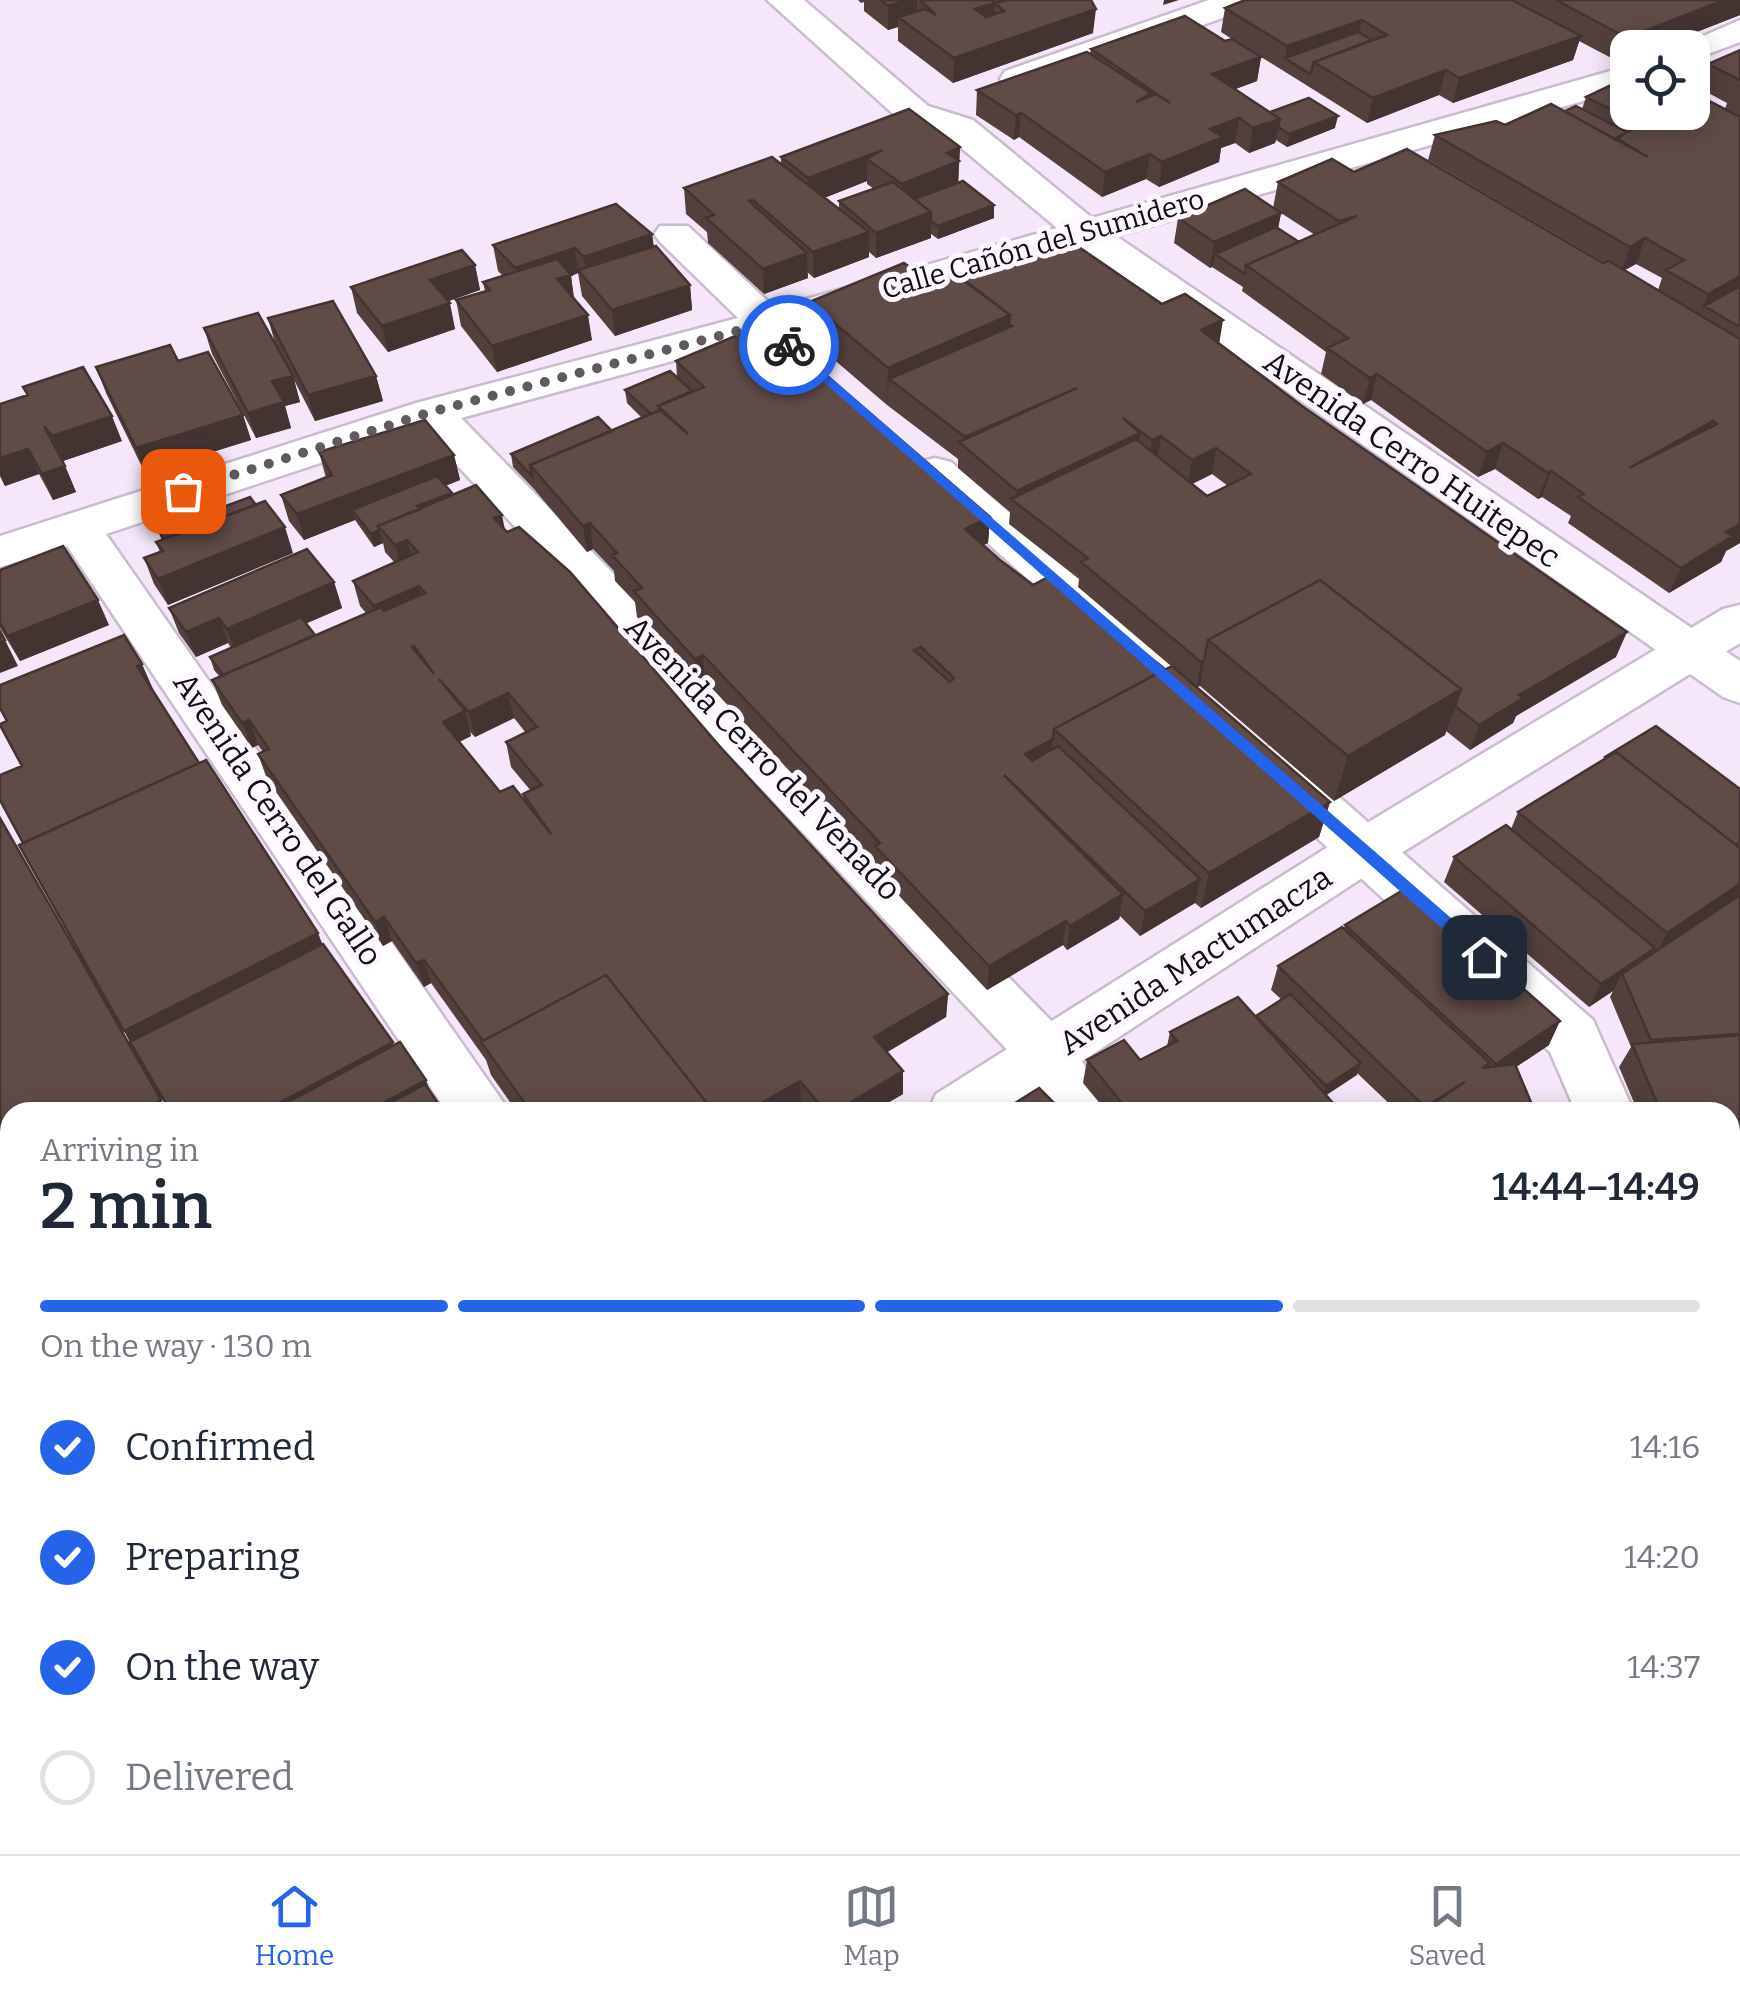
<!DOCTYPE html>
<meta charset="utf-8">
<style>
:root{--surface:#fff;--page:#f6f6f7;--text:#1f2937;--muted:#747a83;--line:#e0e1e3;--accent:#2563eb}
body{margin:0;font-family:Bitter,serif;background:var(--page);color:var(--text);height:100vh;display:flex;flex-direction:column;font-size:38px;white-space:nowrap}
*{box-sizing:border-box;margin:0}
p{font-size:32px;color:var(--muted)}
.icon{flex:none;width:55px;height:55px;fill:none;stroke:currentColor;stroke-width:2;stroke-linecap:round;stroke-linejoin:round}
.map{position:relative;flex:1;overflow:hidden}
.side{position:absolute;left:0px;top:1102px;width:1740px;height:752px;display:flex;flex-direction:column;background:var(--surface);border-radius:30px 30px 0 0;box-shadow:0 5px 25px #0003}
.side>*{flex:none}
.buttons{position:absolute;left:1610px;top:30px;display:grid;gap:20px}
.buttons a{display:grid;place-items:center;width:100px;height:100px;border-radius:20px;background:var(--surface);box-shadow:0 5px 25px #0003;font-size:50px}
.pin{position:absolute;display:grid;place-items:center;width:85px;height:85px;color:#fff;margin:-42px;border-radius:20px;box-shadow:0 5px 15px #0006}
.courier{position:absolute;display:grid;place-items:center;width:100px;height:100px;margin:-50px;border:8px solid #2563eb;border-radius:50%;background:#fff;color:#222;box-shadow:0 2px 12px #0007}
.summary em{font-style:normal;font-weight:600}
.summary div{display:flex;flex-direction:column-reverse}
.summary{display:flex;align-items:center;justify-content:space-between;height:170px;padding:0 40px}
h1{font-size:65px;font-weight:600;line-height:75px}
.bar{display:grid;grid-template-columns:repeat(4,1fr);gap:15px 10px;align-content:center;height:120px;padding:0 40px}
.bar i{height:12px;border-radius:8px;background:var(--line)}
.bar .active{background:var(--accent)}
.bar p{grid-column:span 4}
ol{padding:0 40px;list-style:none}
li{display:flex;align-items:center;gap:30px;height:110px}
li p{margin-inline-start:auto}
li .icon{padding:10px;border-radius:50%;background:var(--accent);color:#fff;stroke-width:4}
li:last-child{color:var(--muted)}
li i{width:55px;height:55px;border:5px solid var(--line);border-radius:50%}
.dock{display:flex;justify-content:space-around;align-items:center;height:140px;border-top:2px solid var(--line);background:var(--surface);font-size:28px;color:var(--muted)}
.dock a{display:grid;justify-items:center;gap:5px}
.dock .active{color:var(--accent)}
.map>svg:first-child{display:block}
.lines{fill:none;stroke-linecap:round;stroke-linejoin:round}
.minor-casing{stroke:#cabcce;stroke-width:5}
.tertiary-casing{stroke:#cabcce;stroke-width:5}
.minor{fill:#fff;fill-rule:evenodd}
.tertiary{fill:#fff;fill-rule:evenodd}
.wall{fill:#53403d;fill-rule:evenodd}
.shaded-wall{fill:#433432}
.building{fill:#604b47;stroke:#433432;stroke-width:2.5;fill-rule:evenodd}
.route{fill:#2563eb}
.done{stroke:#605962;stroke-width:10;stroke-dasharray:0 18}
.labels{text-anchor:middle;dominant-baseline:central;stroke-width:10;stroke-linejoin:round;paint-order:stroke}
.far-street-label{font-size:28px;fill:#100c11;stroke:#fdf7ff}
.street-label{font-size:32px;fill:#100c11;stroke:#fdf7ff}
</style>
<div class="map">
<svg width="1740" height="1854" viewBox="0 0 1740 1854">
<rect width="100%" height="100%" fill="#f5e7f9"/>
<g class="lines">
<g class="minor-casing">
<path id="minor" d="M767,0h37l124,106 45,14 119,98 536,-152v22l-512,148 624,425v42l-17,-6 -643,-451 -285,82 13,15 -6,9c-20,5 -29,0 -44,-14l-297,80 607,620 45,74h-61l-24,-40 -605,-643 -317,105 404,578h-63l-380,-566 -67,21v-31l416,-133 322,-85 -78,-76 -6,-8 6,-8h28l87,82 282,-80 -110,-92 -45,-14z
M1209,0h49l-5,7 -222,80h-26l-5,-8 5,-8z
M1740,20v22l-48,18v-12h-16z
M935,458l16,4 233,202 8,12 -8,12 -17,5 -17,-5 -231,-206 -6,-10 6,-10z
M1270,746l18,6 305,268 41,92h-58l-26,-60 -298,-274 -8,-13 8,-13z
M0,1284l10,4v73l-10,-4z
M1730,1374l10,4v82l-10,-4z
M0,1482l10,4v82l-10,-4z
M158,1845h78l4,9h-78z
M323,1845h80l4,9h-80z
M623,1845h76l1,9h-76z
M1270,1845h76l3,9h-76z"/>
</g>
<g class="tertiary-casing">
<path id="tertiary" d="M1740,605v38l-355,220 -381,249h-76l8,-18 411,-259 376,-226z
M10,1686v74l-10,3v-74z
M10,1805v40h37l-4,9h-43v-45z"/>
</g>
<use href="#minor" class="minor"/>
<use href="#tertiary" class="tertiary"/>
</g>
<path class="wall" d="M858,0h233l2,33 -140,50 -55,-42v-14l-10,3 -24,-19v-9l-3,1z
M1245,0h495v15l-121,47 -40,-21 -6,19 -120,43 -14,-8 -72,28 -106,-66 -4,24 -22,8 35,23 65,16 -48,19 -11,-7 -1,3 -26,10 -14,-10 -14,5 -2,14 -60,25 -13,-8 -44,18 -83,-60 -5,3 -38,-25 1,-25 113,-36 1,-5 134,-8 7,-2 -11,-7 4,-24z
M1740,50v493l-14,8 -5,11 -52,31 -101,-70 3,-7 -29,-19 -4,2 -43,-30 -17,8 -107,-77 -8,4 -42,-30 5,-22 -84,-61 1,-4 -31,-20 -2,1 -36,-25 4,-25 95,-10 5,-26 76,-10 249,91h2l-177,-103 7,-25 70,-10 60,-14 17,-2 4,-12 139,12 2,-6 -28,-15 9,-24zM1281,213l34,22 -16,7 -21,-13zM1636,264l26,14 -4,12 -33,-20z
M960,147l-2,36 36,35 -56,21 -7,-5v4l-55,20 -7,-6v5l-55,21 -7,-6 1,6 -44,16 -56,-51 -1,-11 -21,-18 -2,-26 97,-24v-7zM867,181v3l7,5 -35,12v8l-15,-11z
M652,234l2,13 36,38 2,25 -77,26 -33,-40 -4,-23 -7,3 3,22 18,42 -95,32 -36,-46 -5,-26 29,-9 -2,-9 20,-6 -5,-5 -5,-26z
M475,265l5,25 -32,11 7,28 -67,23 -31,-39 -6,-26z
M928,280h35l256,64 397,313 -100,59 -3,7 -43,27 -24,-19 -1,4 -111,66 -134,-115 -3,1 133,115 -11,35 -118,71 -6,-5 -55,33 -20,-20 -1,3 -52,31 -4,-5 -76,45 -112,-120v-8l-170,-181 -7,3 -32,-34 -29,-33 -2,-15 -20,-21 -1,-10 -21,-22 -6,3 -53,-63 -21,-22 -2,-13 101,-23 30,-13 -15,-15 -2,-13 52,-12 -1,-17 314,156 -2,26 -5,2 17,15 33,25 132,84 6,-3 -93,-79 1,-8 -70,-55 1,-12 -52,-44v-9l-71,-54 -77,-66 -1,-37zM1212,474l16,12 -21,10 -15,-12z
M268,318l108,58 7,25 -68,20 -21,-41 6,22 -15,4 6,22 -35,10 -44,-84 -8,-26 71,15z
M178,361l65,54 8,25 -106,33 -39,-80 -10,-26z
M23,387l99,54 -59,20 13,31 -23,8 -14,-26 -34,12 -5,-10v-72l27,-9z
M319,452l135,3 6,25 -15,6 7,9 53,35 217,219 226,245 -2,23 -59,35 16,42 -31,18h-64l-7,-8 -15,8h-269l-26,-37 -5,-15 -55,-77 -7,4 -32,-46 -9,5 -116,-167 -9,-25 5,-2 -5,-7 -6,3 -30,-43 -10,-25 8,-3 -6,-7 -4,-13 21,-9 -3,-5 -32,14 -17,-24 -10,-25 165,-26 8,26 -36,15 9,12 51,-22 -6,-7 -7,-25 42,-18 -10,-11 -2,-9 -9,4 -19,-27 -51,20 -15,-19 -8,-26 45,-17zM514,718l12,15 -20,9 5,25 20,24 -8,3 2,7 -25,-9 -41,-50 12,-6 -1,-4 5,5z
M159,531l134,22 -125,52 -14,-21 -10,-26 16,-6 -4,-10 6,-2z
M0,570l109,55 -89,36 -20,-33z
M1605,757l135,32v546l-10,-24v-199h-92l-19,-45 12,-20 -21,-50 3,-6 -24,16 -145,-125 10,-25 57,-28 7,-17 86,-52z
M1345,925l204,120 -33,22 19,45h-137l-41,-39 -31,22 15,17h-234l-24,-29 4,-23h53l27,-14 3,-14 85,-15 27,-17 -11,-10 7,-24 66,-38z
M1730,1385l10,24 -9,10 9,20v231l-10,2z
M1322,1845h408l10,9h-416z"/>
<path class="shaded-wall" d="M908,0h9v22l-19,-5v10l-10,3v-24z
M1164,0h15l-16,5z
M1724,0h16v15l-84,33h-28v11l-9,3 8,-24z
M995,3l-1,25 -19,-19z
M1096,9l-3,24 -140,50 1,-25z
M1362,20l-6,24 -71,14 -2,13 4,-25z
M1581,36l-8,24 -120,43 6,-25z
M1261,57l-4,24 -48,18 3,-25z
M1446,70l-7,25 -72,28 6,-25z
M1021,113l-2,24 -5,3 2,-25z
M1338,116l-3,12 -48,19 2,-13z
M1239,118l-4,25 -14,5 -2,14 -60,25 3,-25 48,-33z
M1280,119l-5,24 -26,10 4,-25z
M960,147l-2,39 -56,23v-25l45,-31z
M883,150l-16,9v22l-58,23 -1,-26z
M1150,154l-4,25 -44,18 3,-25z
M994,205v13l-56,21v-13z
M931,212v26l-55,20v-25z
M1281,213l-5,25 -61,16 -3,13 -2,1 4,-26z
M869,232v25l-55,21 -1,-26z
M652,234l3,25 -68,23 -3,-25z
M1645,238l-9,26 -15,8 9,-25z
M575,248l3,25 -7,3 3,24 -55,-6 -4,-26z
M807,253l1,25 -44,16 -1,-25z
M475,265l5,25 -45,16 -5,-26z
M1740,276v20l-36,10 -6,13 10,-25z
M690,285l2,25 -77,26 -3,-26z
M450,303l5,26 -67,23 -6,-26z
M588,315l4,25 -95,32 -5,-26z
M1010,315l-2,37 -119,27 -2,26 1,-37z
M1223,320l-4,25 -18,-15z
M1377,374l-6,26 -8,4 7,-26z
M293,376l7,26 -15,4 6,22 -35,10 -8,-25 24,-32z
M376,376l7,25 -68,20 -7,-26z
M1077,388l-113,59 1,-10z
M243,415l8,25 -106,33 -9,-25z
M112,416l10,25 -59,20 -11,-25z
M1713,421l-11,26 -73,21z
M1140,433l-4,25 -120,45 1,-12z
M1161,436l-4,26 -8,4 3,-26z
M1503,443l-8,26 -17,8 9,-25z
M1216,448l-4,26 -24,12 4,-26z
M28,449l11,25 -34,12 -5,-11v-17z
M454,455l6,25 -101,39 -7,-9 3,10 -51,20 -7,-26z
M65,466l11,26 -23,8 -11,-26z
M1551,471l-9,26 -4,2 10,-26z
M452,493l2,13 -29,12 -8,-12z
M502,515l5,25 -13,-22z
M990,517l-2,26 -25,12 2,-26z
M590,523l3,26 -6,3 -4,-26z
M1740,524v19l-14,8 -5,11 -52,31 12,-25 45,-36z
M285,527l8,26 -125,52 -10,-26z
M379,530l4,13 -9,4 -3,-13z
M407,540l7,25 -12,6 -7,-26z
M334,582l8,26 -106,46 -9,-25z
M419,586l6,26 -44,19 -7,-25z
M98,600l11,25 -89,36 -12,-25z
M219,618l9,25 -32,14 -10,-25z
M1627,632l-11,25 -100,59 -3,7 -43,27 9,-25 40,-30z
M5,640l13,26 -18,7v-31z
M703,655l2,26 -7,3 -3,-25z
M1204,660l-4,26 -3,1 4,-25z
M142,664l11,25 -5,2 -11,-25z
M1461,689l-16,46 -111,66 14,-45z
M508,693l6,25 -39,19 -6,-25z
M465,711l6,25 -22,11 -6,-25z
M249,720l9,25 -6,3 -10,-25z
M1053,739l-3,25 -27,15 2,-25z
M1330,802l-11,35 -118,71 8,-35z
M1200,879l-5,24 -55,33 5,-25z
M1740,884v21l-92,63 19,-35z
M1123,894l-4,25 -52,31 3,-24z
M384,917l8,24 -9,5 -8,-24z
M1066,921l-3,24 -76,45 2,-24z
M318,933l14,35 -202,74 12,23 -18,-34z
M1655,948l-13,24 -20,2 -9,17 -24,16 12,-23z
M424,960l7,23 -7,4 -8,-24z
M948,994l-2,23 -72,43v-23z
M1560,1021l-11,24 -63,42 10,-23z
M393,1042l8,23 -120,41 3,6h-22z
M1361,1063l-4,12 -35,23 4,-12z
M903,1071v23l-31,18h-38z
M426,1080l8,22 -18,10h-50z
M800,1081l1,23 -15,8h-40z
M161,1100l7,12h-16l-3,-6z
M96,1845h10l5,9h-10z
M561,1845h40l-15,9h-41z
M609,1845h5l1,9h-6z"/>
<path class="building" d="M881,0h27l-20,6z
M920,0h71l4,3 12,-3h84l5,9 -142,49 -56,-41 27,-8 11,6zM995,3l9,8 -18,6 -11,-8z
M1245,0h267l69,36 -122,42 -13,-8 -73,28 -59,-36 73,-27 -25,-15 -75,26 -62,-38z
M1556,0h168l-97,38z
M1185,16l40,25 7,-2 29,18 -49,17 68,45 -27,9 -14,-10 -29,11 13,8 -61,25 -12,-8 -45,18 -84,-59 -5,2 -39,-25 110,-38 64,41 -15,9 20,-8 14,9 -79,-54z
M1358,32l14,8 -58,22 -4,12 -25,-16z
M1740,50v30l-32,-16z
M1628,77v35h64v-20l48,25v159l-32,18 -42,-24 18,-10 -39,-22 -15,9 -195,-112 61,-14 9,4 46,-21 97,53 -32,-19 26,-13 -56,-28z
M1309,98l29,18 -49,18 -11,-7 2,-8 -10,-7z
M1576,106l51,26 -11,8 -51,-29z
M909,109l51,38 -13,6 12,8 -57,23 -35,-25 16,-9 -75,28 -27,-21z
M1407,149l196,114 6,-2 131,78v185l-14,8 7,4 -52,32 -103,-71 6,-3 -33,-23 -3,2 -45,-30 -16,9 -110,-78 -7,4 -43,-30 21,-10 -102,-73 111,-49 -18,5 -61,-39 54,-23 22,13zM1713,421l4,3 -88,44z
M772,157l97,75 -56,20 -60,-52 -4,1 58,52 -44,16 -57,-51 8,-3 -30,-27z
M963,181l31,24 -56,21 -7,-5v-9l-17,-13z
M893,182l38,30 -55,21 -37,-32z
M1245,189l36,24 -67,29 -36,-24z
M616,204l36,30 -68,23 -9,-9 -60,20 -22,-23z
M1276,227l23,15 -53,23 -1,9 -30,-20z
M1064,237l98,67 23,-10 38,26 -22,10 101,76 325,226 -108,63 4,3 -44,27 -24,-19 6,-17 -141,-109 -112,60 -4,20 -3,2 -120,-100 7,-4 -77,-59 125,-60 71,57 44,-22 -35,-26 -24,12 -31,-24 -9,4 -29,-22 17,15 -123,58 -58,-49 118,-54 -112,49 -76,-58 123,-53 -3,-2 1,-9 -47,-35z
M656,246l34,39 -78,25 -34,-40z
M462,250l13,15 -45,15 20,23 -68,23 -31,-39z
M557,259l14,16 -14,4 31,36 -96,31 -36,-46 34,-10 -7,-8z
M904,263l24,17 23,-10 59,45 -122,53 -79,-66z
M1740,286v38l-2,2 -34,-20z
M333,301l43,75 -68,19 -40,-77z
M258,313l35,63 -21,5 12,21 -36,11 -44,-85z
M766,323l224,194 -25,12 35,31 33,25 15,-8 117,92 -111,60 -1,10 -28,15 7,7 26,-15 142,133 -55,32 -141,-136 119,119 -53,32 -4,-5 -77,45 -114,-120 5,-3 -177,-188 -8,4 -32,-35 -29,-33 8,-3 -30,-33 5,-2 -27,-30 -7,3 -53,-61 130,-55 28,24 -30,-28 46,-19 -28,-26zM921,647l33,31 -4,4 -36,-32z
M170,345l8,16 30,-9 35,63 -107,33 -40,-81z
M83,367l29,49 -60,20 -8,-10 21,40 -23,8 -14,-25 -28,9v-54l28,-9 -5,-8z
M670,371l22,20 -34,15 1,5 -8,3 -26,-24z
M598,417l14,14 -82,34 2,11 -21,-22z
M425,420l29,35 -157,59 -16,-19 51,-20 -13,-23z
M437,476l15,17 -35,13 3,3 -42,17 1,4 -8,4 -19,-24z
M476,485l26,30 -8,3 13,14 12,-5 51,45 152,177 226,245 -74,43 29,34 -69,41h-8l-26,-31 -54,31h-32l-108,-137 -123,66 -59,-81 -8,3 -32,-46 -9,5 -117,-168 11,-5 -20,-29 -7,3 -30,-43 169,-73 3,4 41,-18 -6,-7 -45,20 -21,-25 65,-29 -11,-12 -12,5 -17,-19zM414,646l20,28 -22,-27zM439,679l30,33 39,-19 29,34 -31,15 36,43 -19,9 28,40 -38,-48 -13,6 -57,-70 22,-11z
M250,497l6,8 -93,34 -4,-8z
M265,501l20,26 -127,52 -14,-21 19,-7 -7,-9z
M63,546l35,54 -90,36 -8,-13v-53z
M307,549l27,33 -107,47 -8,-11 -33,14 -17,-24z
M1320,580l141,109 -113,67 -140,-116z
M301,617l14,18 -92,40 -13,-18z
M0,631l5,9 -5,2z
M124,635l18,29 -5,2 62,97 -176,80 -23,-43v-25l22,-9 -22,-41v-1l7,-3 -7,-13v-23z
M1172,666l158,136 -121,71 -155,-144z
M1656,726l84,63v53l-4,3 -120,-93 -10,6 -1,-1z
M1616,752l124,96v36l-73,49 -149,-121z
M206,760l112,173 -194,98 -105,-186z
M0,818l161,282 -12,6 3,6h-142l-1,67 -9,-18z
M1506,825l149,123 -54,36 -147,-127z
M1408,887l152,134 -64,43 -151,-139z
M1740,895v139l-89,6 -29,-66z
M1342,927l148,136 -8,5 33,-4 20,48h-115l45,-30 -40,25 -147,-141z
M323,944l70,98 -131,70h-91l-41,-70z
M606,975l108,137h-183l-50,-70z
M1290,994l71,69 -35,23 -70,-70z
M1238,997l103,115h-212l-42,-52 37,-20 16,20 37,-19 -7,-9z
M1740,1035v239l-10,-24v-138h-69l-29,-68z
M400,1042l26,38 -60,32h-81l-4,-6z
M425,1084l19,28h-70z
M1039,1088l24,24h-62z
M1730,1385l10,22v1l-10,1z
M1730,1418l10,21v136l-10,1z
M1740,1577v80l-10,2v-81z
M1740,1674v180h-402l-2,-9h394v-170z
M36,1845h60l5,9h-76z
M419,1845h142l-16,9h-123z
M578,1845h31v9h-46z
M706,1845h560l2,9h-561z"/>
<path class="route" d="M789,341l701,611v9h-11l-695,-614z"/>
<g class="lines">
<path class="done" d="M183,491l248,-79 333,-88 25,21"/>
</g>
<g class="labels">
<g class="far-street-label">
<text transform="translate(1043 244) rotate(-16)">Calle Cañón del Sumidero</text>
</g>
<g class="street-label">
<text transform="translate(1412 459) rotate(35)">Avenida Cerro Huitepec</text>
<text transform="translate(763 758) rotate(46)">Avenida Cerro del Venado</text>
<text transform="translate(278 819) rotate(56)">Avenida Cerro del Gallo</text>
<text transform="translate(1195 960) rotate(-33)">Avenida Mactumacza</text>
</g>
</g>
</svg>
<div class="buttons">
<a><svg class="icon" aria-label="locate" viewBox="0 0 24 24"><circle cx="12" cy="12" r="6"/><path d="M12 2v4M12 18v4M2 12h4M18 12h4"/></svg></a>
</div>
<div class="pin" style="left:183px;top:491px;background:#ea580c"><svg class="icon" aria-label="bag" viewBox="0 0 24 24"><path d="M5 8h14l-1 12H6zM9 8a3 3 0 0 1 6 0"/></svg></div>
<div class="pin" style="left:1484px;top:957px;background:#1f2937"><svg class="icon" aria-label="home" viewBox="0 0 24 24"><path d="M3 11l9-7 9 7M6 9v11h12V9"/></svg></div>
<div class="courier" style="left:789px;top:345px"><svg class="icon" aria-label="bike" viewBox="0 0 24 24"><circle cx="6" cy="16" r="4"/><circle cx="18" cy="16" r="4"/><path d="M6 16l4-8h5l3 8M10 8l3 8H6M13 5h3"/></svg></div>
<section class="side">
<div class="summary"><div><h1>2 min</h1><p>Arriving in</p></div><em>14:44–14:49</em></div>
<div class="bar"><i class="active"></i><i class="active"></i><i class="active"></i><i></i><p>On the way · 130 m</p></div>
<ol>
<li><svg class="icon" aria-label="check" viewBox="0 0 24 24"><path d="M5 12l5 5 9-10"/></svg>Confirmed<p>14:16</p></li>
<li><svg class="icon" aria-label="check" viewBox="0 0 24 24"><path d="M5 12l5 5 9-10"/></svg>Preparing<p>14:20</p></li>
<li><svg class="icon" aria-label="check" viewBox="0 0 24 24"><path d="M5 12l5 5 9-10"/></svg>On the way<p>14:37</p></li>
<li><i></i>Delivered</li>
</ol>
</section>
</div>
<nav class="dock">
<a class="active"><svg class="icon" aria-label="home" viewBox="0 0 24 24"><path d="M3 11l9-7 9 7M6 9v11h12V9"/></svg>Home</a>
<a><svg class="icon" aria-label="map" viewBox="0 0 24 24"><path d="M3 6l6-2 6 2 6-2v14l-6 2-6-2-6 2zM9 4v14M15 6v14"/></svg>Map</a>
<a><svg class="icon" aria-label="saved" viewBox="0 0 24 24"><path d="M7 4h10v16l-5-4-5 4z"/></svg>Saved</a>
</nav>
